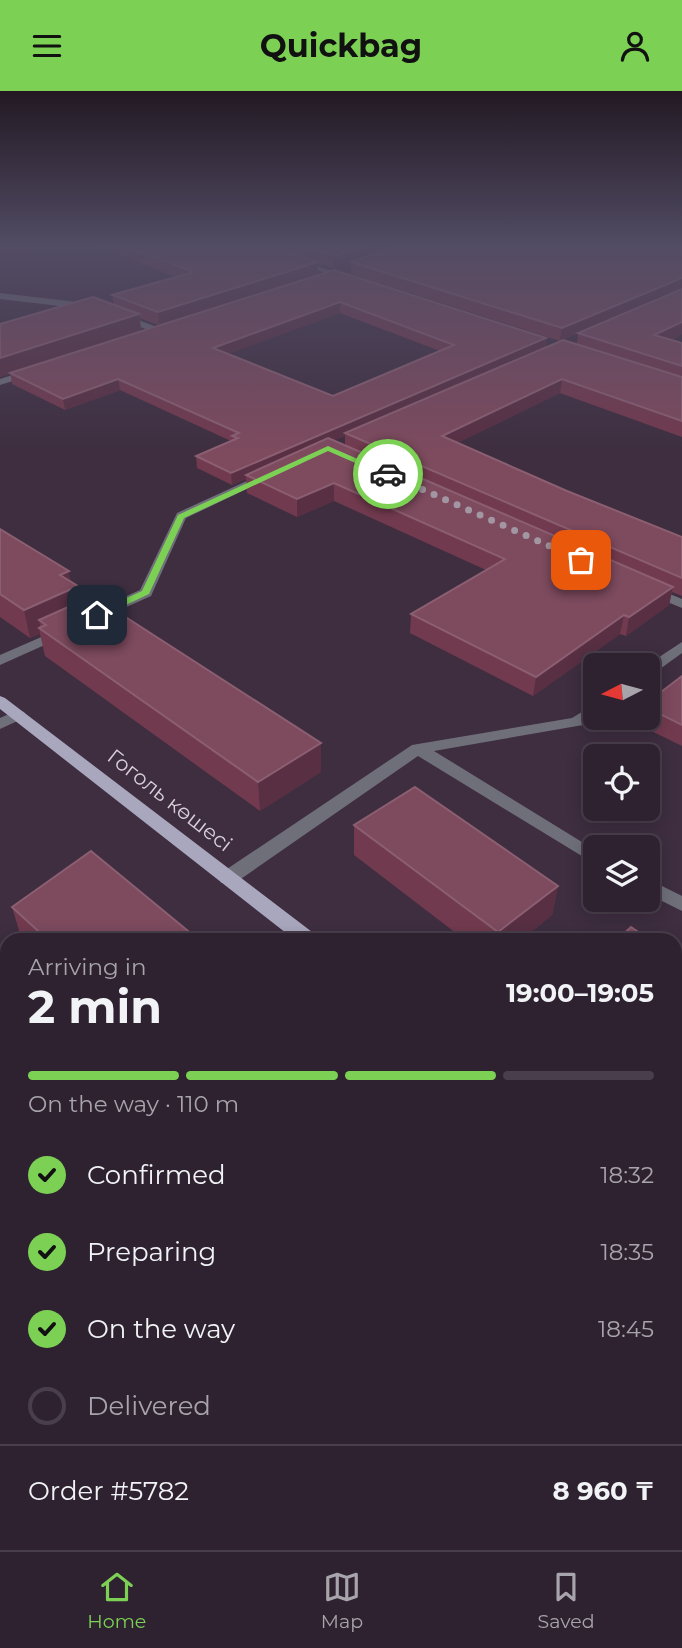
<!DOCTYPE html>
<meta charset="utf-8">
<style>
:root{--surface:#2e2230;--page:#362a38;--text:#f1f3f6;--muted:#a7a4ab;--line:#493f4c;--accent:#7cd155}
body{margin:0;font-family:Montserrat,sans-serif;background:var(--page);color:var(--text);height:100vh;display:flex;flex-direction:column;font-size:26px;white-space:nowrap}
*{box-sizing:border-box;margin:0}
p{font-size:23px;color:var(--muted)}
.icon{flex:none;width:38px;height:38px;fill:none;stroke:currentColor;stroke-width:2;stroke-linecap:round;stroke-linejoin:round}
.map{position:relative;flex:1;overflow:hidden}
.panel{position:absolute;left:0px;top:842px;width:682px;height:618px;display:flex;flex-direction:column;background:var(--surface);border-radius:21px 21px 0 0;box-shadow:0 4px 18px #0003,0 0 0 2px var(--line)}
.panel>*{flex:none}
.needle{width:46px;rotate:264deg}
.controls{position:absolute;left:583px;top:562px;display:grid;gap:14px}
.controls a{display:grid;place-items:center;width:77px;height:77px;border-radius:10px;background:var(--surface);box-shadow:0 4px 18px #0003,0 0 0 2px var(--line);font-size:35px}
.pin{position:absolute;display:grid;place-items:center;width:60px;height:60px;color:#fff;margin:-30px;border-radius:14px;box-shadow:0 4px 10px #0006}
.courier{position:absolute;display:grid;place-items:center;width:70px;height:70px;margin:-35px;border:5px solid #7cd155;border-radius:50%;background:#fff;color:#222;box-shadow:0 2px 9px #0007}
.overview em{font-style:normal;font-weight:700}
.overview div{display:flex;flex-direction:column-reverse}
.overview{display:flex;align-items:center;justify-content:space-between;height:119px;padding:0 28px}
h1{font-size:46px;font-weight:700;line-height:52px}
.bar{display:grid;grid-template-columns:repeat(4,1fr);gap:10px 7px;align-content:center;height:84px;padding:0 28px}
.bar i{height:9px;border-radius:5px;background:var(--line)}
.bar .selected{background:var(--accent)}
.bar p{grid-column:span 4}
.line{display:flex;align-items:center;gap:18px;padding:0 28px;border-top:2px solid var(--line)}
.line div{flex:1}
ol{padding:0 28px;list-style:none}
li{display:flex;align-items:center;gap:21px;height:77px}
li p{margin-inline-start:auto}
li .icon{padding:7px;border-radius:50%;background:var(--accent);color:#111;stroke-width:4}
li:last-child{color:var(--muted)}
li i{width:38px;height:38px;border:4px solid var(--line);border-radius:50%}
header{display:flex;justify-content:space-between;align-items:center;height:91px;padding:0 28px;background:var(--accent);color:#111;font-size:32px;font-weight:700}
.menu{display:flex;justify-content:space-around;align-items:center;height:98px;border-top:2px solid var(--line);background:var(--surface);font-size:19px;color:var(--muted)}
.menu a{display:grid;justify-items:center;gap:4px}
.menu .selected{color:var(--accent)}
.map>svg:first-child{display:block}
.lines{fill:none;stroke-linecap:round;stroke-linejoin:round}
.minor{fill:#6f6f7a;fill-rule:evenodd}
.major{fill:#a9a7be;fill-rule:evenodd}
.wall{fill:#723a4f;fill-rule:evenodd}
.shaded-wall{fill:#582f43}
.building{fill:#7d4a5e;stroke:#8b5f71;stroke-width:2;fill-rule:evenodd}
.route{fill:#7cd155}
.done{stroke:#a296a3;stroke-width:7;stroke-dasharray:0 12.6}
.labels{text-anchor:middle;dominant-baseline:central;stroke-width:5;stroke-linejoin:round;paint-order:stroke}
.street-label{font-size:21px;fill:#d8ced9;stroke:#3e2e40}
</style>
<header><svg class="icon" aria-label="menu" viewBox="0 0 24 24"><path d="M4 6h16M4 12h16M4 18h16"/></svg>Quickbag<svg class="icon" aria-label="person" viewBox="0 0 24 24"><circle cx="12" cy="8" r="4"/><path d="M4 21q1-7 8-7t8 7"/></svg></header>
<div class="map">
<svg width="682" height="1459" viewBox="0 0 682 1459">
<rect width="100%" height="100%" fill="#3e2e40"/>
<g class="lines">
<path class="minor" d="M245,155h11l100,33 -7,2z
M0,202l94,11 5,3 -5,3 -94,-11z
M120,222l42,16 2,2 -8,2 -39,-15v-4z
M31,278l4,1v4l-35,11v-6z
M264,382l10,3 -88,42 -35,78 -56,25h-10v-6l55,-25 37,-77z
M648,494l34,14v9l-39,-16 -2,-3z
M62,537l5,1 2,3 -2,3 -67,30v-10z
M682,551v11l-29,21 -5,1 -1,-10z
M595,613v12l-12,9 -149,26 161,99v14l-177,-108 -183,127h-14l-2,-5 2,-5 191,-128 160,-27z
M18,619l6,2 2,3 -2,3 -24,11v-11z
M648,788l34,17v15l-34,-17z
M7,1002v21l-7,3v-21z
M291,1452h32l-3,7h-32z"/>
<path class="major" d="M0,605l5,2 311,237 3,5h-24l-295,-231z
M676,1113l6,2v25l-6,-2z"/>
</g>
<path class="wall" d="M95,155h587v88l-11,6 11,3v94l-122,-44 -103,50 110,48 115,46v59l-10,-4 -3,13 -43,31 -6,-2 -87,62 -123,-63 1,-19 75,-44 -152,-69 -37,16 -50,-24 -1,-14 -14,6 -35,-17 -1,-12 35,-15 -111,-51 -55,20 -53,-26 -2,-11 -10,4v-53l93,-27 21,8 -2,-10 64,-18zM318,172l16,5 17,-5v11l209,67 18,-8 -1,11 -14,-4 -18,8 1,-10 -212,-68 -227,72 34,-11 -1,-13 19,7 159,-51zM340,222l100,38 -107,45 -106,-42zM345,345v9l-11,-5z
M0,438l71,52 10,20 240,142v29l-61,39 -215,-155 -5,-22 -10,4 -30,-21z
M682,585v70l-43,-21 2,-8h7v-15z
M354,734l204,61 -6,29 -31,25h-56l-111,-85z
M12,816l187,33h-175l-3,-3z
M676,865l6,5v125l-6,-5z"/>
<path class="shaded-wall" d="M0,155h47l-47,12z
M367,155h38l-54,16v1l-17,5v-12z
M318,171v12l-159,51 -1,-13z
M682,187v12l-122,51 2,-13z
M340,211v11l-126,46 -1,-11z
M139,223l2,17 -141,46v-19z
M682,231v12l-30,14 2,-13z
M546,247l-1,10 -200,85v3l-95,41 -4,-2v4l-14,6 -1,-12z
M118,288l2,11 -55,20 -2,-11z
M562,288l-2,14 -119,58 1,-15z
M334,392v18l-37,16v-18z
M69,480l3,18 6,-3 5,28 -37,11 -7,-5 2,10 -2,-2 1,6 -10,4 -6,-28 36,-35z
M673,496l-4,18 -43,31 3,-19z
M624,524l-4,19 -87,62 3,-19z
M321,652v29l-61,39 -2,-29z
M558,795l-6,29 -31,25h-24l1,-8z
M682,1337v7l-6,9v-7z
M598,1452h5l-5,7h-5z"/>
<path class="building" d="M124,155h146l48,16 -160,50 -46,-17 82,-23z
M301,155h66l-33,10z
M398,155h284v32l-120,50 -211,-66z
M334,179l212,68 -315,135 -35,-17 42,-18 -6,-2 7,-3 -121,-54 -55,20 -53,-26zM340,211l114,43 -121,51 -120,-48z
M682,198v33l-28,13 28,8v23l-104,-33z
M93,206l46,17 -139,44v-34z
M563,249l119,37v44l-120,-42 -120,57 125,55 115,46v41l-337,-145z
M328,347l345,149 -44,30 -5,-2 -88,62 -125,-63 94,-55 -171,-76 -37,16 -51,-24z
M0,438l69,42 -9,4 18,11 -54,24 -24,-16z
M93,505l228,147 -63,39 -219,-154 7,-3 -7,-5z
M682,585v49l-34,-17v-6z
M415,696l143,99 -60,46 -144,-107z
M91,760l108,89h-151l-36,-33z
M631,836l19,13h-33z
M676,865l6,5v83l-6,-5z
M676,1280l6,6v51l-6,9z
M394,1452h204l-5,7h-205z"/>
<linearGradient id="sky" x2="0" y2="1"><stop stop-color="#221923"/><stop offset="0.43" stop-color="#524c64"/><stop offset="1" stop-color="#524c64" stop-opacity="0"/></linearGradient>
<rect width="682" height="359" fill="url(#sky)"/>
<path class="route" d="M328,355l64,28 -7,2 -57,-25 -144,67 -35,76 -49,23h-6v-4l48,-22 36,-76z"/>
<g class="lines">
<path class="done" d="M388,383l193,86"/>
</g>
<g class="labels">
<g class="street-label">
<text transform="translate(170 709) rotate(38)">Гоголь көшесі</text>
</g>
</g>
</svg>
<div class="controls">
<a><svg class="needle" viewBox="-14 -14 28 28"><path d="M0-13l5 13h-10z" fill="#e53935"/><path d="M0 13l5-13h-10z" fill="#a7a4ab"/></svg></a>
<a><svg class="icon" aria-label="locate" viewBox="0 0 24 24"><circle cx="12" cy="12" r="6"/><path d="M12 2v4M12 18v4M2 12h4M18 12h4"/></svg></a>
<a><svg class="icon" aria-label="layers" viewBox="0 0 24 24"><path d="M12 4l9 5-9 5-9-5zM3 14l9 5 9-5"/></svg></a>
</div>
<div class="pin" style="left:581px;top:469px;background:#ea580c"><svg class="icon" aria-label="bag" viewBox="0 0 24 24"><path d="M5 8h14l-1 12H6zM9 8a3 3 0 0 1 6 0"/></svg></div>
<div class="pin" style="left:97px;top:524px;background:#1f2937"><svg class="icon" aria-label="home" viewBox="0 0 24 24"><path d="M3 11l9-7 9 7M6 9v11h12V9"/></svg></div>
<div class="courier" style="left:388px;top:383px"><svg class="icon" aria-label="car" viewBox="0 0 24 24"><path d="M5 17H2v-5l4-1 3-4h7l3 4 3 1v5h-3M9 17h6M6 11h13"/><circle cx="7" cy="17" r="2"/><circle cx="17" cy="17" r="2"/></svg></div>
<section class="panel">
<div class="overview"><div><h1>2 min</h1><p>Arriving in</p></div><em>19:00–19:05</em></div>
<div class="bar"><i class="selected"></i><i class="selected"></i><i class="selected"></i><i></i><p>On the way · 110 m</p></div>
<ol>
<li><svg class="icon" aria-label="check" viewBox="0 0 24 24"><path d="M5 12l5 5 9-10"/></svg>Confirmed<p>18:32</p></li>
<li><svg class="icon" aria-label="check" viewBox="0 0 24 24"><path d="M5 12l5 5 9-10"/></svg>Preparing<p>18:35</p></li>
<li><svg class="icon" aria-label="check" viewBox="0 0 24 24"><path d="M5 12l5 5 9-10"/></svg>On the way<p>18:45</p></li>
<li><i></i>Delivered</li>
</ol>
<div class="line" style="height:91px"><div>Order #5782</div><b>8 960 ₸</b></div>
</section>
</div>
<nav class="menu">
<a class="selected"><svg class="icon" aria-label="home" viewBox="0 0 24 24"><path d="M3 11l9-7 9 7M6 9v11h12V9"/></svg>Home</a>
<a><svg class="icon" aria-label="map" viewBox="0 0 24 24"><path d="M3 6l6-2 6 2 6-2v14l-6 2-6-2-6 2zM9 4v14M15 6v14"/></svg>Map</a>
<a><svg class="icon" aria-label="saved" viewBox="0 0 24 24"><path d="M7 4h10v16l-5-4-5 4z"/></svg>Saved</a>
</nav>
